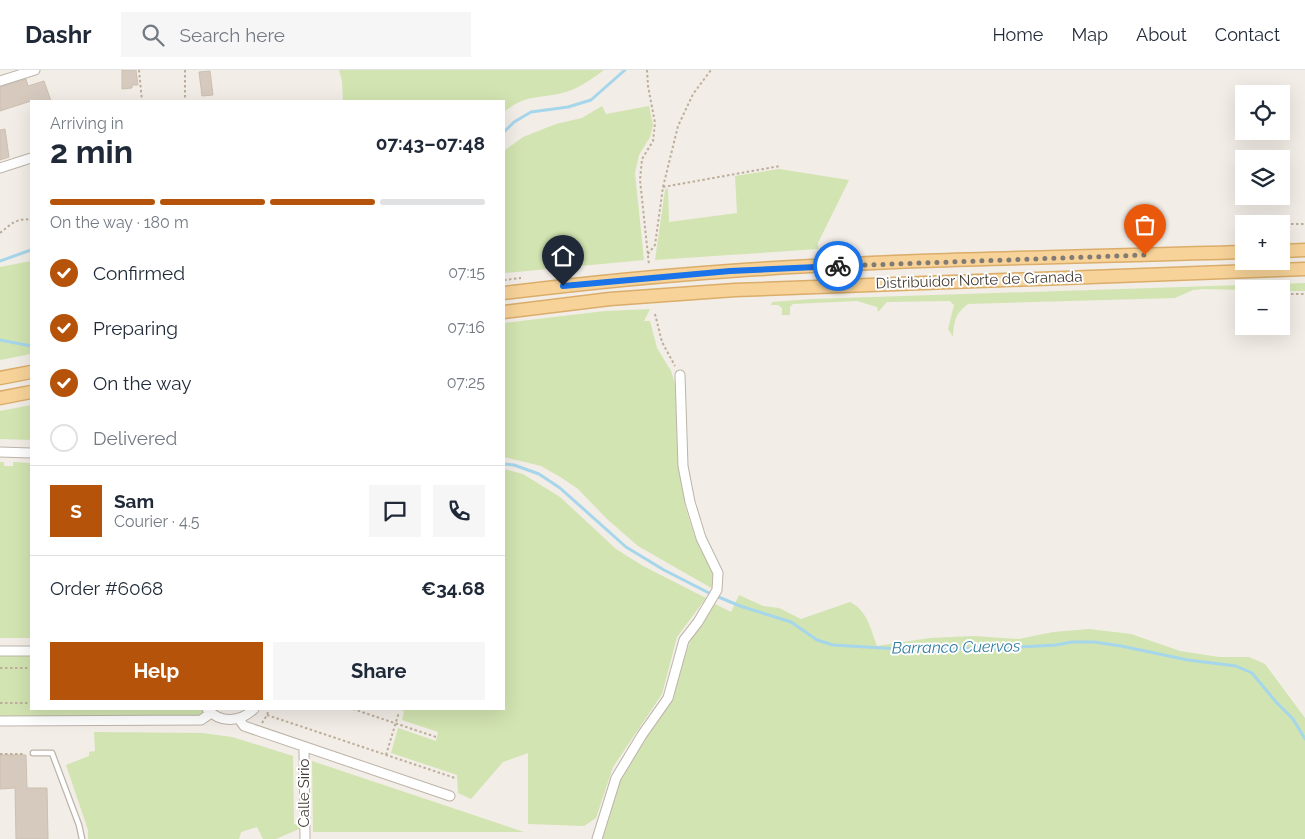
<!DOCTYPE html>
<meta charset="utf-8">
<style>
:root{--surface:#fff;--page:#f6f6f7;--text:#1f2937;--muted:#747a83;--line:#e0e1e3;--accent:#b45309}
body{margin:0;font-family:Raleway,sans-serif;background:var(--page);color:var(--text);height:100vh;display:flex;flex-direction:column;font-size:19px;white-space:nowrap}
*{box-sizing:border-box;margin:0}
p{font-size:16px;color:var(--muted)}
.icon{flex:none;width:28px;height:28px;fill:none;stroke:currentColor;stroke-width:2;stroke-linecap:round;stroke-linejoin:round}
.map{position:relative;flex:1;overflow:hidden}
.drawer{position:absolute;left:30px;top:30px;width:475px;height:610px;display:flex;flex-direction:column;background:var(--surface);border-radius:0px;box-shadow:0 5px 20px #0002}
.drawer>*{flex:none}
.buttons{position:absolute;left:1235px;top:15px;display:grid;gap:10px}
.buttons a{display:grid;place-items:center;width:55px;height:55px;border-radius:0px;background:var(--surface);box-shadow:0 5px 20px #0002;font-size:25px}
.pin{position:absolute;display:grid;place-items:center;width:42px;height:42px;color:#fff;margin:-51px -21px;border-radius:50% 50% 50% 0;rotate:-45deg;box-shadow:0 0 5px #0007}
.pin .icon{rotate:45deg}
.courier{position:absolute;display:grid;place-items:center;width:50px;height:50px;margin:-25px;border:4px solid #1a73e8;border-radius:50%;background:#fff;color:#222;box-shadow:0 1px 6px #0007}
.overview em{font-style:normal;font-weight:700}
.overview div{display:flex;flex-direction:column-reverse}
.overview{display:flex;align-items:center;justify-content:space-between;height:85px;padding:0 20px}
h1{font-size:32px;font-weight:700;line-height:38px}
.bar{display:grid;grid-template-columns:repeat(4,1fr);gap:8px 5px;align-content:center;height:60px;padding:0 20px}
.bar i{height:6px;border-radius:4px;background:var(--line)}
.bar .current{background:var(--accent)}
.bar p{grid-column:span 4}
.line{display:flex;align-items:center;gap:12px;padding:0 20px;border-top:1px solid var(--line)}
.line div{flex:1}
.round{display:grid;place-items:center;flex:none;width:52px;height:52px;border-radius:0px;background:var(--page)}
ol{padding:0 20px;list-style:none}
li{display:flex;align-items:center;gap:15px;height:55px}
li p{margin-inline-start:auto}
li .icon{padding:5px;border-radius:50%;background:var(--accent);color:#fff;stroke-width:4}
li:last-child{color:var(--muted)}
li i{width:28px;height:28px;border:2px solid var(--line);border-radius:50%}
.button{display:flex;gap:10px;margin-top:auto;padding:10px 20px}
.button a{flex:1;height:58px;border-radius:0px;background:var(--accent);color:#fff;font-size:20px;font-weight:700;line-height:58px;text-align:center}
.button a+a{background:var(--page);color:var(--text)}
header{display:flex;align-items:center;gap:30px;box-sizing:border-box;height:70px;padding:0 25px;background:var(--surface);border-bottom:1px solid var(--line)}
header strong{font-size:24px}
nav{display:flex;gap:28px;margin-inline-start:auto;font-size:18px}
.search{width:350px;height:45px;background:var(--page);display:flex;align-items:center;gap:12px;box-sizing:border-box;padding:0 18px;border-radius:0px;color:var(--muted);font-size:19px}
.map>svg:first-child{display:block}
.green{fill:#d2e4b1}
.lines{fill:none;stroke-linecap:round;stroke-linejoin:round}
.stream{stroke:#a6d6eb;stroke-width:3}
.building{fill:#d6cabf;stroke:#cdbfb0}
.service-casing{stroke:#bdb4a9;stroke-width:7}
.minor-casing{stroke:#bdb4a9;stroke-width:11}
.primary-casing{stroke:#dbad6a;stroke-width:15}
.path{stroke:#bdae9b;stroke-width:2;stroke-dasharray:2.5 2.5;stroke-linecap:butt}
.service{stroke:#fff;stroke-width:4.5}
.minor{stroke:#fff;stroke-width:9}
.primary{stroke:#f7d399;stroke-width:12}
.done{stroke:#817b74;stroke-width:5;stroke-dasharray:0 9}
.route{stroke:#1a73e8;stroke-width:6}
.labels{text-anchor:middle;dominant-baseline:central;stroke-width:4;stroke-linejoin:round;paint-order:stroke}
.street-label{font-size:15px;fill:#443d36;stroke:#fff}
.water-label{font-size:16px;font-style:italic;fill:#347ea1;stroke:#fff}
</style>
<header>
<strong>Dashr</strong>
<div class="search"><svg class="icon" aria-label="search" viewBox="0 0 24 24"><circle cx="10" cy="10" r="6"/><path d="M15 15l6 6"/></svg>Search here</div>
<nav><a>Home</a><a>Map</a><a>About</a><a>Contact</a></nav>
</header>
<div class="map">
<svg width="1305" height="769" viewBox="0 0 1305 769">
<rect width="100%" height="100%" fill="#f2ede6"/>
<path class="green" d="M339,0h265c-14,10 -25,19 -42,23 -24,6 -36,1 -58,19v-11h-161l-1,-20z
M602,36l4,8 43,-8 4,19 -3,12 -11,18 -4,18 9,87 -140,13v-122l19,-14 33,-13 26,-6z
M779,99l70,11 -31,63v6l-163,11 10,-70 3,-2 1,34 68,-9 -2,-37z
M31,191v93l-31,6v-93z
M1305,213v8h-24v-2h-37v1l-40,-1 -11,1 -18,8 -207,6c-13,10 -14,17 -15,33l-5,-8 6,-24 -4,-4 -63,1 -9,10 -1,-5 -20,-6 -64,3 -3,3v8h-8v-7l-4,-3h-7l1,-3 40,-3z
M650,239l-6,12h6l7,27 14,23 6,19 4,80 4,36 10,31 16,29 3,10 -1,13 -75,-43 -31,-27 -29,-30 -16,-11 -21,-12 -37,-9v-134l101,-12z
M31,335v35l-31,-1v-28z
M0,392h4v4h9v-4l18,1v175h-31z
M504,399l19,5 37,23 56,52 27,17 63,32 -29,39 -15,57 -49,73 -17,51 -12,8 -56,-2v-71l-25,9 -32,37 -13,-6 -1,-18 -66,-22 7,-25 38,13 2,-9 -36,-12 2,-9 -7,-2h107z
M739,525l24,11 16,2 22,11 49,-17c17,8 21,28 27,44l53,-8 43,-2 46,3 34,-7 36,-3 42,5 49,17 39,6h30l16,7 40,54v121h-704l22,-68 50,-82 19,-53 23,-32 16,8z
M0,584h31v55h170l3,5 -7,3h-197z
M94,662l108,1 30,4 61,19 1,68 6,1 -1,4 -23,10h-13l-6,-12 -16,5 -2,7h-151v-9l-22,-65 23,-9v-4l6,-1z
M312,691l212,71h-211z"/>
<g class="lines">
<path class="stream" d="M504,62l10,-10 17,-10 37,-5 23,-7 34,-30
M0,191l31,-11
M0,270l31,6
M504,394l10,1 25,9 21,14 66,59 38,23 45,23 31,13 51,16 26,18 16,5 82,5 27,-2 46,1 68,-4 16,-3h22l27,4 67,14 48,6 16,7 24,29 17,17 12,20"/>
</g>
<path class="building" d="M122,0h14l2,15h-6v3l-10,1z
M210,1l3,24 -11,1 -3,-24z
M26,9l2,7 16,-5 7,20h-20l-31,10v-24z
M5,59l4,28 -9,3v-30z
M0,685h26l1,33h20l1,51h-32l-1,-51 -15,1z"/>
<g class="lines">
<g class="service-casing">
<path id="service" d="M33,683h19l27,72 3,14"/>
</g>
<g class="minor-casing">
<path id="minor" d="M0,11l35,-11
M0,98l31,-10
M0,382l31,1
M0,581h31
M207,639c14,15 33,13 47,0
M239,649l5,7 206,70
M0,651l201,-1 10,-7
M304,677l1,92
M597,769l19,-61 26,-43 26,-37 16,-58 14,-18 19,-32 1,-17 -17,-35 -11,-36 -7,-36 -3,-91"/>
</g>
<g class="primary-casing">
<path id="primary" d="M1281,181l24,-1
M504,223c75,-9 150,-17 226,-22 171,-12 343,-14 514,-19
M504,242l106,-13 125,-9 570,-21
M0,308l31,-6
M0,328l31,-6"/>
</g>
<path class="path" d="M139,0l3,31
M185,0v31
M647,0l1,16 7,37 -2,18 -11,18 -2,21 9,85
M663,117l117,-21
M1281,154h24
M0,163c10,-8 17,-16 31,-13
M648,184l7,-9 8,-58 15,-61 15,-32 18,-24
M504,210l17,-2
M1236,224h8
M1281,224h24
M655,244l7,28 13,24
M0,598h31
M0,633h31
M353,639l83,28
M267,645l188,63
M262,653l5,-8 2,-6
M0,684h25
M386,685l13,-43"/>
<use href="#service" class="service"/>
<use href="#minor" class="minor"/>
<use href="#primary" class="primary"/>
</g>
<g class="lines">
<path class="done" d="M838,196l307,-11"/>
<path class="route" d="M563,216l167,-15 108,-5"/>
</g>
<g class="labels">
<g class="street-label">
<text transform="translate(979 210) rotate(-2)">Distribuidor Norte de Granada</text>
<text transform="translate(304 723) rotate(-90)">Calle Sirio</text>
</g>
<g class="water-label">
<text transform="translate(956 577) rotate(-1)">Barranco Cuervos</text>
</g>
</g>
</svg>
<div class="buttons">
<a><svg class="icon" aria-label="locate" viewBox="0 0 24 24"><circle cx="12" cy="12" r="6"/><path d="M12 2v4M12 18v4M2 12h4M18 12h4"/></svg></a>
<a><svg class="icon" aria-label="layers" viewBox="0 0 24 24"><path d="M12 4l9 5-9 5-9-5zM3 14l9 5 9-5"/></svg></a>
<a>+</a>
<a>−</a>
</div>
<div class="pin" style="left:1145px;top:185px;background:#ea580c"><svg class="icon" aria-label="bag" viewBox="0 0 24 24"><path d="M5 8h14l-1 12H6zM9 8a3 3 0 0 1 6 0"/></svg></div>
<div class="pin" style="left:563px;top:216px;background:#1f2937"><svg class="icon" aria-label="home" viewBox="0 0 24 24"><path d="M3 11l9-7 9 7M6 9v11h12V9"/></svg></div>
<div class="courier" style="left:838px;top:196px"><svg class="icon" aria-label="bike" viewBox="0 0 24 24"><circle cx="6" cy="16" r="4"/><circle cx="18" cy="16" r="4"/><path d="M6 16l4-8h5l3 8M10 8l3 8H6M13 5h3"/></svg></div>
<section class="drawer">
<div class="overview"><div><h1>2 min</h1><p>Arriving in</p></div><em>07:43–07:48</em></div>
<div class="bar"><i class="current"></i><i class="current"></i><i class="current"></i><i></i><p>On the way · 180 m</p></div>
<ol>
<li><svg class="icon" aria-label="check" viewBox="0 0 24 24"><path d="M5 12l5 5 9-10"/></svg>Confirmed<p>07:15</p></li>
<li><svg class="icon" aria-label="check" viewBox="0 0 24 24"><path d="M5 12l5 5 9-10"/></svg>Preparing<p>07:16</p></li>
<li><svg class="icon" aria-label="check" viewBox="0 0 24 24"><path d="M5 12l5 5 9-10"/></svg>On the way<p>07:25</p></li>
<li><i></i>Delivered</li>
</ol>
<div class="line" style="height:90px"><b class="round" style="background:var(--accent);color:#fff">S</b><div><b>Sam</b><p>Courier · 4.5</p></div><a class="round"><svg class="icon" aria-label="chat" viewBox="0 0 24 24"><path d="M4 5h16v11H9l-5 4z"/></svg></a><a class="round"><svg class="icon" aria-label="phone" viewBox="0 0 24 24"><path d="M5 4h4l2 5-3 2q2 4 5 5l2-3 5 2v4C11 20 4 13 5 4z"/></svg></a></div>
<div class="line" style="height:65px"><div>Order #6068</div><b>€34.68</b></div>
<div class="button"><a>Help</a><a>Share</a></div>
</section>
</div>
